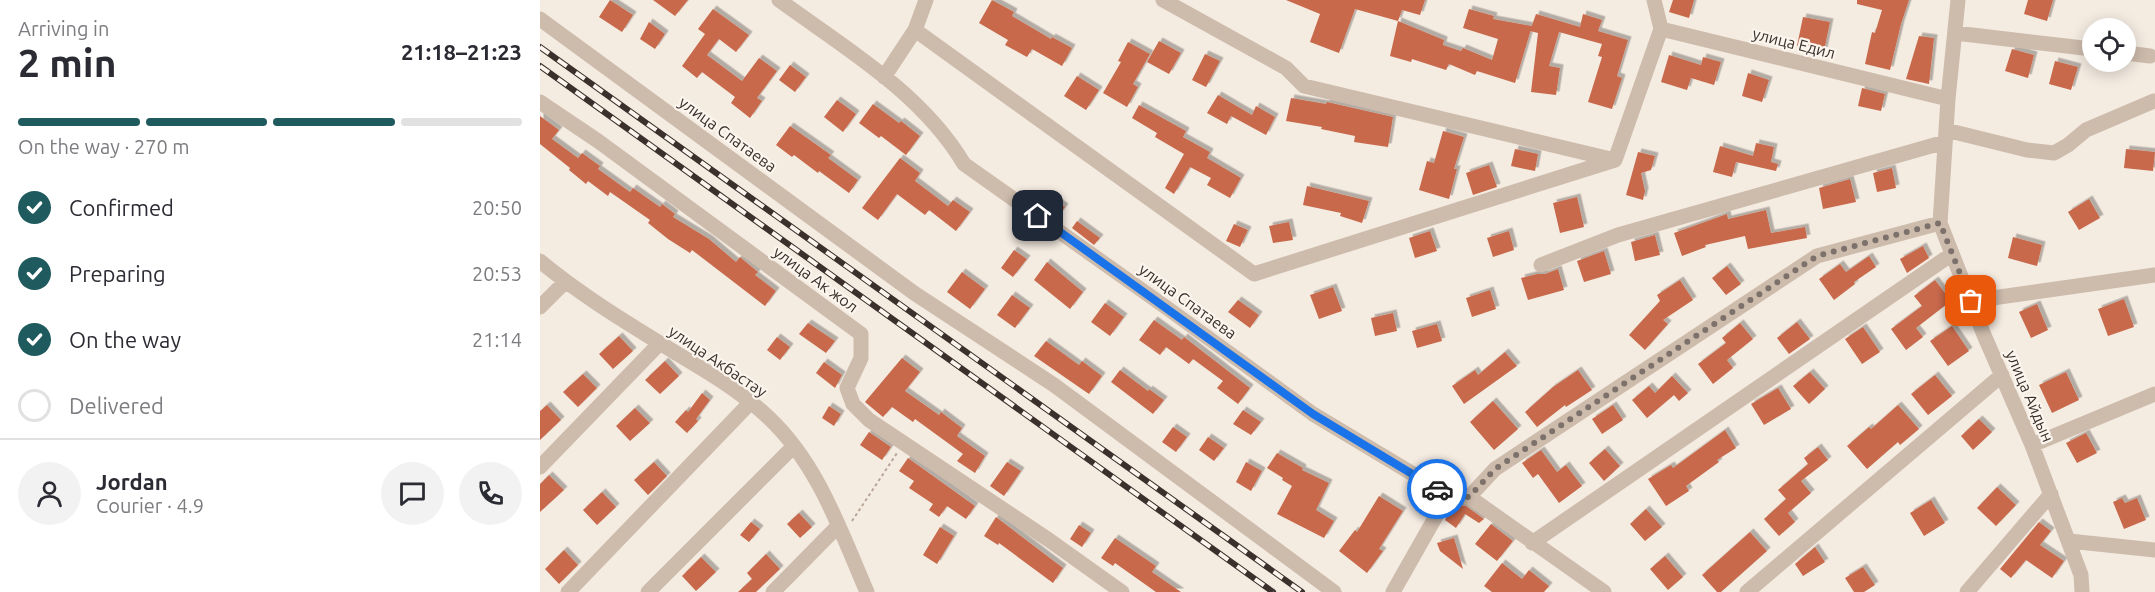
<!DOCTYPE html>
<meta charset="utf-8">
<style>
:root{--surface:#fff;--page:#f2f2f3;--text:#2b2b33;--muted:#7c7c81;--line:#e1e1e2;--accent:#1f5a5e}
body{margin:0;font-family:Ubuntu,sans-serif;background:var(--page);color:var(--text);height:100vh;display:flex;flex-direction:column;font-size:22px;white-space:nowrap}
*{box-sizing:border-box;margin:0}
p{font-size:20px;color:var(--muted)}
.icon{flex:none;width:33px;height:33px;fill:none;stroke:currentColor;stroke-width:2;stroke-linecap:round;stroke-linejoin:round}
.map{position:relative;flex:1;overflow:hidden}
.sheet{display:flex;flex-direction:column;background:var(--surface);width:540px}
.sheet>*{flex:none}
.buttons{position:absolute;left:1542px;top:18px;display:grid;gap:12px}
.buttons a{display:grid;place-items:center;width:54px;height:54px;border-radius:50%;background:var(--surface);box-shadow:0 3px 15px #0003;font-size:30px}
.pin{position:absolute;display:grid;place-items:center;width:51px;height:51px;color:#fff;margin:-26px;border-radius:12px;box-shadow:0 3px 9px #0006}
.courier{position:absolute;display:grid;place-items:center;width:60px;height:60px;margin:-30px;border:4px solid #1a73e8;border-radius:50%;background:#fff;color:#222;box-shadow:0 2px 8px #0007}
.overview em{font-style:normal;font-weight:700}
.overview div{display:flex;flex-direction:column-reverse}
.overview{display:flex;align-items:center;justify-content:space-between;height:102px;padding:0 18px}
h1{font-size:39px;font-weight:700;line-height:45px}
.bar{display:grid;grid-template-columns:repeat(4,1fr);gap:9px 6px;align-content:center;height:72px;padding:0 18px}
.bar i{height:8px;border-radius:4px;background:var(--line)}
.bar .selected{background:var(--accent)}
.bar p{grid-column:span 4}
.line{display:flex;align-items:center;gap:15px;padding:0 18px;border-top:2px solid var(--line)}
.line div{flex:1}
.round{display:grid;place-items:center;flex:none;width:63px;height:63px;border-radius:32px;background:var(--page)}
ol{padding:0 18px;list-style:none}
li{display:flex;align-items:center;gap:18px;height:66px}
li p{margin-inline-start:auto}
li .icon{padding:6px;border-radius:50%;background:var(--accent);color:#fff;stroke-width:4}
li:last-child{color:var(--muted)}
li i{width:33px;height:33px;border:3px solid var(--line);border-radius:50%}
main{display:flex;flex:1;min-height:0}
.map>svg:first-child{display:block}
.building{fill:#c8694b;filter:url(#shadow)}
.lines{fill:none;stroke-linecap:round;stroke-linejoin:round}
.path{stroke:#b9a596;stroke-width:2;stroke-dasharray:3 3;stroke-linecap:butt}
.minor{stroke:#cdbbac;stroke-width:15}
.rail-casing{stroke:#3b302b;stroke-width:6}
.rail{stroke:#fbf5ee;stroke-width:4;stroke-dasharray:11;stroke-linecap:butt}
.done{stroke:#7c716b;stroke-width:6;stroke-dasharray:0 10.8}
.route{stroke:#1a73e8;stroke-width:8}
.labels{text-anchor:middle;dominant-baseline:central;stroke-width:4.5;stroke-linejoin:round;paint-order:stroke}
.street-label{font-size:16px;fill:#3b302b;stroke:#fbf5ee}
</style>
<main>
<section class="sheet">
<div class="overview"><div><h1>2 min</h1><p>Arriving in</p></div><em>21:18–21:23</em></div>
<div class="bar"><i class="selected"></i><i class="selected"></i><i class="selected"></i><i></i><p>On the way · 270 m</p></div>
<ol>
<li><svg class="icon" aria-label="check" viewBox="0 0 24 24"><path d="M5 12l5 5 9-10"/></svg>Confirmed<p>20:50</p></li>
<li><svg class="icon" aria-label="check" viewBox="0 0 24 24"><path d="M5 12l5 5 9-10"/></svg>Preparing<p>20:53</p></li>
<li><svg class="icon" aria-label="check" viewBox="0 0 24 24"><path d="M5 12l5 5 9-10"/></svg>On the way<p>21:14</p></li>
<li><i></i>Delivered</li>
</ol>
<div class="line" style="height:108px"><a class="round"><svg class="icon" aria-label="person" viewBox="0 0 24 24"><circle cx="12" cy="8" r="4"/><path d="M4 21q1-7 8-7t8 7"/></svg></a><div><b>Jordan</b><p>Courier · 4.9</p></div><a class="round"><svg class="icon" aria-label="chat" viewBox="0 0 24 24"><path d="M4 5h16v11H9l-5 4z"/></svg></a><a class="round"><svg class="icon" aria-label="phone" viewBox="0 0 24 24"><path d="M5 4h4l2 5-3 2q2 4 5 5l2-3 5 2v4C11 20 4 13 5 4z"/></svg></a></div>
</section>
<div class="map">
<svg width="1615" height="592" viewBox="0 0 1615 592">
<defs>
<filter id="shadow"><feDropShadow dx="3.5" dy="-3.5" stdDeviation="0" flood-color="#0004"/></filter>
</defs>
<rect width="100%" height="100%" fill="#f4ebe1"/>
<path class="building" d="M70,0l23,15 -11,17 -23,-15z
M113,0h35l-13,16z
M452,0l22,12 -2,4 39,23 1,-2 20,11 -10,18 -30,-17 -5,8 -22,-12 3,-5 -29,-17z
M746,0h139l-5,15 -18,-5 -4,11 46,19 -1,5 18,6 2,-3 29,12 6,-21 -35,-11 6,-19 25,7 -1,3 39,7 -17,57 -38,-12 -2,4 -26,-11 -3,6 -34,-11 -1,3 -21,-6 8,-35 -43,-12 -16,44 -29,-11 10,-28z
M1133,0h21l-5,18 -20,-6z
M1317,0h52l-8,24 -11,46 -25,-6 7,-32 3,1 7,-23 -25,-6z
M1488,0h25l-6,21 -23,-7z
M173,9l36,26 -13,17 -17,-13 -12,16 35,26 17,-23 18,13 -20,27 5,3 -12,17 -19,-15 4,-6 -33,-25 -5,6 -15,-12 23,-32 -7,-5z
M996,14l44,13 3,-13 19,6 -4,11 30,9 -11,36 5,2 -10,31 -24,-7 14,-45 -4,-1 4,-12 -43,-12 -10,34 11,2 -4,27 -25,-3 7,-59 -8,-2z
M1263,17l27,5 -6,29 -27,-5z
M109,22l16,12 -10,15 -15,-10z
M1379,36l15,2 -5,46 -23,-5z
M619,41l22,12 -12,21 -22,-12z
M588,42l22,12 -17,30 5,3 -11,20 -24,-14 18,-31 -3,-1z
M1472,49l22,6 -6,23 -23,-7z
M665,54l15,7 -14,26 -14,-7z
M1129,55l32,10 2,-8 18,5 -7,23 -23,-7 -4,12 -26,-8z
M1515,61l23,6 -7,23 -22,-6z
M250,65l16,12 -11,15 -16,-12z
M1208,73l21,7 -7,22 -20,-6z
M537,76l22,14 -13,20 -22,-14z
M1322,88l23,6 -4,17 -23,-5z
M678,95l34,20 4,-9 19,11 -9,18 -35,-19 -4,8 -20,-11z
M751,98l35,6 1,-2 66,15 -5,30 -34,-5 1,-6 -34,-7 1,-2 -36,-6z
M297,100l19,14 -13,18 -19,-15z
M333,104l26,19 2,-2 19,15 -14,19 -25,-19 -2,2 -20,-15z
M599,105l47,26 -3,6 27,15 -3,6 34,20 -11,20 -23,-13 4,-7 -21,-11 -16,27 -9,-6 19,-34 -29,-17 2,-4 -25,-15z
M0,116l19,14 -7,9 26,19 4,-5 18,13 -2,3 32,23 3,-4 27,19 2,-3 13,10 -2,3 36,22 27,23 4,-5 18,15 -3,3 21,16 -11,15 -73,-56 -2,3 -22,-14 -20,-16 2,-3 -40,-28 -2,4 -20,-15 -2,3 -17,-14 1,-2 -30,-24z
M250,126l41,29 -3,3 30,22 -9,13 -30,-22 -1,2 -24,-18 -2,2 -16,-12z
M903,131l21,6 -10,32h3l-8,30 -30,-9 8,-29 7,2z
M1216,143l18,4 -3,15 7,2 -2,7 -40,-9 -4,15 -19,-5 7,-26 33,10z
M975,149l23,5 -3,17 -24,-5z
M1586,149l29,3 -2,19 -29,-3z
M1098,152l17,4 -4,14 -10,3 4,18 -2,9 -17,-5z
M360,158l20,15 -5,8 33,25 5,-6 17,12 -14,19 -27,-21 -4,5 -28,-21 -19,26 -16,-12z
M949,165l8,22 -24,8 -7,-22z
M1352,168l4,20 -19,4 -4,-19z
M1310,179l6,23 -33,7 -4,-21z
M767,186l62,15 -7,22 -22,-7 1,-3 -38,-8z
M509,196l16,11 -8,11 -16,-11z
M1037,197l7,30 -24,6 -7,-30z
M1549,199l11,19 -21,12 -11,-18z
M1226,210l5,23 34,-6 2,11 -59,11 -3,-13 -40,9 1,2 -24,9 -8,-23 53,-19 1,5z
M537,221l23,17 -6,7 -22,-17z
M749,222l4,18 -20,3 -4,-17z
M694,224l14,6 -8,17 -14,-6z
M890,231l7,20 -22,7 -6,-20z
M969,231l5,19 -21,7 -6,-19z
M1115,235l5,20 -25,6 -4,-19z
M1473,237l29,8 -5,21 -29,-8z
M1383,246l6,12 -22,15 -7,-14z
M474,250l13,9 -14,18 -12,-9z
M1064,251l7,23 -27,8 -7,-21z
M1329,256l7,11 -22,15 1,2 -21,16 -15,-21 21,-15 6,8z
M507,262l36,30 -13,17 -36,-29z
M1187,266l14,18 -15,11 -14,-17z
M1018,269l6,21 -36,10 -7,-22 16,-4h8z
M422,272l23,17 -15,20 -23,-17z
M1140,280l13,20 -30,20 5,4 -23,26 -16,-15 31,-34 -3,-6z
M1395,280l16,21 -35,27 7,9 -17,13 -15,-21 31,-23 -8,-10z
M793,287l9,24 -23,8 -9,-24z
M950,290l6,19 -24,8 -6,-19z
M472,295l18,13 -15,20 -18,-13z
M1584,299l10,28 -26,9 -10,-27z
M698,300l21,15 -9,13 -22,-16z
M565,303l19,14 -14,19 -19,-14z
M1497,304l11,26 -17,8 -12,-26z
M853,313l4,18 -22,5 -4,-18z
M614,320l28,20 2,-3 66,51 -12,16 -21,-16 6,-7 -30,-22 -4,5 -23,-17 -6,8 -21,-15z
M1257,322l13,17 -21,15 -12,-16z
M268,323l27,18 -9,12 -27,-19z
M1200,323l13,16 -26,21 6,8 -20,16 -15,-20 28,-21 -4,-5z
M897,324l5,17 -25,7 -5,-17z
M1412,326l17,25 -21,15 -18,-25z
M1323,327l17,25 -18,12 -17,-25z
M79,336l14,15 -20,18 -14,-15z
M237,337l13,10 -10,13 -13,-10z
M506,341l33,24 3,-4 20,15 -13,18 -55,-38z
M965,352l12,14 -53,38 -12,-18 23,-16 3,5z
M362,358l18,14 -15,19 34,24 2,-3 21,16 -5,8 28,20 -10,17 -18,-12 6,-7 -48,-35 -2,3 -21,-15 -9,10 -18,-15z
M125,361l14,15 -19,18 -15,-14z
M284,362l18,13 -7,13 -19,-15z
M580,370l28,21 1,-2 15,11 -11,14 -42,-32z
M1038,370l14,20 -26,17 -1,-2 -28,22 -12,-15 28,-25z
M1270,372l15,17 -16,15 -16,-18z
M1526,372l13,28 -27,13 -13,-28z
M43,374l14,14 -19,19 -15,-15z
M1395,375l17,21 -24,19 -17,-21z
M1132,376l16,17 -9,8 -5,-6 -27,23 -15,-18 17,-14 6,7z
M1238,388l13,21 -27,16 -13,-21z
M162,393l8,7 -14,19 2,2 -11,12 -12,-11 11,-12 2,2z
M953,401l25,28 -24,21 -24,-28z
M7,405l14,15 -21,20v-29z
M1073,405l10,15 -21,14 -10,-15z
M1358,405l21,24 -19,16 -2,-3 -31,27 -20,-23 22,-19 2,2z
M289,406l12,8 -7,12 -12,-8z
M95,408l15,15 -20,18 -14,-15z
M703,410l18,12 -10,13 -18,-11z
M1439,419l13,13 -19,18 -12,-14z
M633,427l14,10 -11,15 -14,-10z
M1185,430l11,18 -19,12 2,2 -33,24 3,5 -23,15 -18,-27 23,-14 2,3z
M329,432l22,15 -9,13 -22,-15z
M1546,433l11,20 -20,10 -11,-20z
M668,437l16,11 -10,13 -15,-11z
M1278,447l10,13 -27,21 10,12 -23,20 7,9 -16,14 -15,-17 22,-20 -8,-9 30,-26 -4,-6z
M1065,449l15,17 -16,15 -15,-18z
M1001,450l16,22 9,-7 16,21 -23,17 -21,-29 -5,4 -11,-15z
M737,453l26,15 -1,2 27,13 -13,27 18,11 -10,17 -47,-24 15,-28 -10,-6 1,-2 -16,-10z
M368,458l67,48 -9,13 -19,-13 -8,11 -10,-7 4,-6 -24,-16 5,-7 -15,-10z
M114,462l13,14 -19,19 -14,-15z
M467,462l14,9 -17,25 -14,-10z
M706,462l16,9 -11,20 -15,-9z
M9,475l15,15 -24,22v-28z
M1457,487l19,18 -20,21 -19,-18z
M62,492l14,15 -19,18 -14,-15z
M839,496l24,15 -24,38 4,2 -16,22 -28,-22 16,-21 2,2z
M1582,498l3,5 12,-5 9,22 -22,9 -11,-27z
M1391,500l14,23 -21,13 -14,-23z
M913,505l13,1 18,13 -5,4 -14,-9 -9,14 -11,-8z
M1106,509l16,18 -17,14 -15,-17z
M259,513l13,14 -12,11 -13,-14z
M456,517l67,51 -10,15 -54,-40 -1,2 -14,-9z
M211,522l9,7 -11,13 -9,-7z
M1499,522l12,9 -11,14 24,16 -12,17 -26,-18 -15,18 -11,-9z
M951,524l22,17 -16,20 -22,-17z
M539,525l12,8 -9,14 -12,-8z
M400,527l14,9 -17,28 -14,-9z
M1210,532l17,19 -46,41h-4l-15,-17z
M575,538l41,28 -4,6 29,20h-25l-41,-29 -2,3 -12,-8z
M914,538l9,31 -23,-18 -3,-8z
M1275,547l10,15 -22,14 -8,-12z
M24,550l14,15 -19,19 -14,-15z
M226,554l14,15 -24,23h-18l14,-13 -5,-6z
M1125,556l18,21 -15,13 -18,-21z
M161,557l15,15 -20,19 -14,-15z
M962,563l20,16 7,-9 20,16 -5,6h-52l-8,-6z
M1323,567l12,18 -11,7h-10l-9,-14z"/>
<g class="lines">
<path class="path" d="M312,521l45,-68"/>
<path class="minor" d="M239,0c66,48 143,93 185,164l203,144 146,106 135,81 21,2 135,95
M623,0l123,68 18,18 311,74 46,-131
M1114,0l7,29 287,70
M1418,0l-10,99 -8,124 44,112 48,110 49,130 1,17
M0,19l374,274 140,92 280,207
M375,30l339,244 361,-114
M1415,33l137,16
M1586,53l24,3
M344,77l31,-47 11,-30
M0,102l58,39 263,193v24l-14,30 6,16 16,16 180,120 73,52
M1406,130l81,20 27,3 14,-8 18,-15 68,-29
M0,261c42,35 89,63 136,92 32,19 66,39 93,65 49,46 72,114 98,174
M1001,265l77,-30 327,-93
M1431,301l184,-26
M0,307l25,-25
M1492,445l123,-51
M0,467l120,-124
M929,497l26,-28 322,-213 123,-33
M1529,541l86,9
M992,543l420,-289
M28,592l182,-189
M108,592l146,-146
M233,592l65,-66
M853,592l55,-97
M1207,592l255,-217
M1427,592l84,-98"/>
<g class="rail-casing">
<path id="rail" d="M0,47l762,545
M0,66l733,526"/>
</g>
<use href="#rail" class="rail"/>
</g>
<g class="lines">
<path class="done" d="M897,489l11,6 21,2 26,-28 322,-213 123,-33 31,78"/>
<path class="route" d="M498,216l275,198 124,75"/>
</g>
<g class="labels">
<g class="street-label">
<text transform="translate(1254 43) rotate(14)">улица Едил</text>
<text transform="translate(188 134) rotate(36)">улица Спатаева</text>
<text transform="translate(276 279) rotate(36)">улица Ак жол</text>
<text transform="translate(648 301) rotate(36)">улица Спатаева</text>
<text transform="translate(178 361) rotate(34)">улица Акбастау</text>
<text transform="translate(1490 396) rotate(67)">улица Айдын</text>
</g>
</g>
</svg>
<div class="buttons">
<a><svg class="icon" aria-label="locate" viewBox="0 0 24 24"><circle cx="12" cy="12" r="6"/><path d="M12 2v4M12 18v4M2 12h4M18 12h4"/></svg></a>
</div>
<div class="pin" style="left:1431px;top:301px;background:#ea580c"><svg class="icon" aria-label="bag" viewBox="0 0 24 24"><path d="M5 8h14l-1 12H6zM9 8a3 3 0 0 1 6 0"/></svg></div>
<div class="pin" style="left:498px;top:216px;background:#1f2937"><svg class="icon" aria-label="home" viewBox="0 0 24 24"><path d="M3 11l9-7 9 7M6 9v11h12V9"/></svg></div>
<div class="courier" style="left:897px;top:489px"><svg class="icon" aria-label="car" viewBox="0 0 24 24"><path d="M5 17H2v-5l4-1 3-4h7l3 4 3 1v5h-3M9 17h6M6 11h13"/><circle cx="7" cy="17" r="2"/><circle cx="17" cy="17" r="2"/></svg></div>
</div>
</main>
